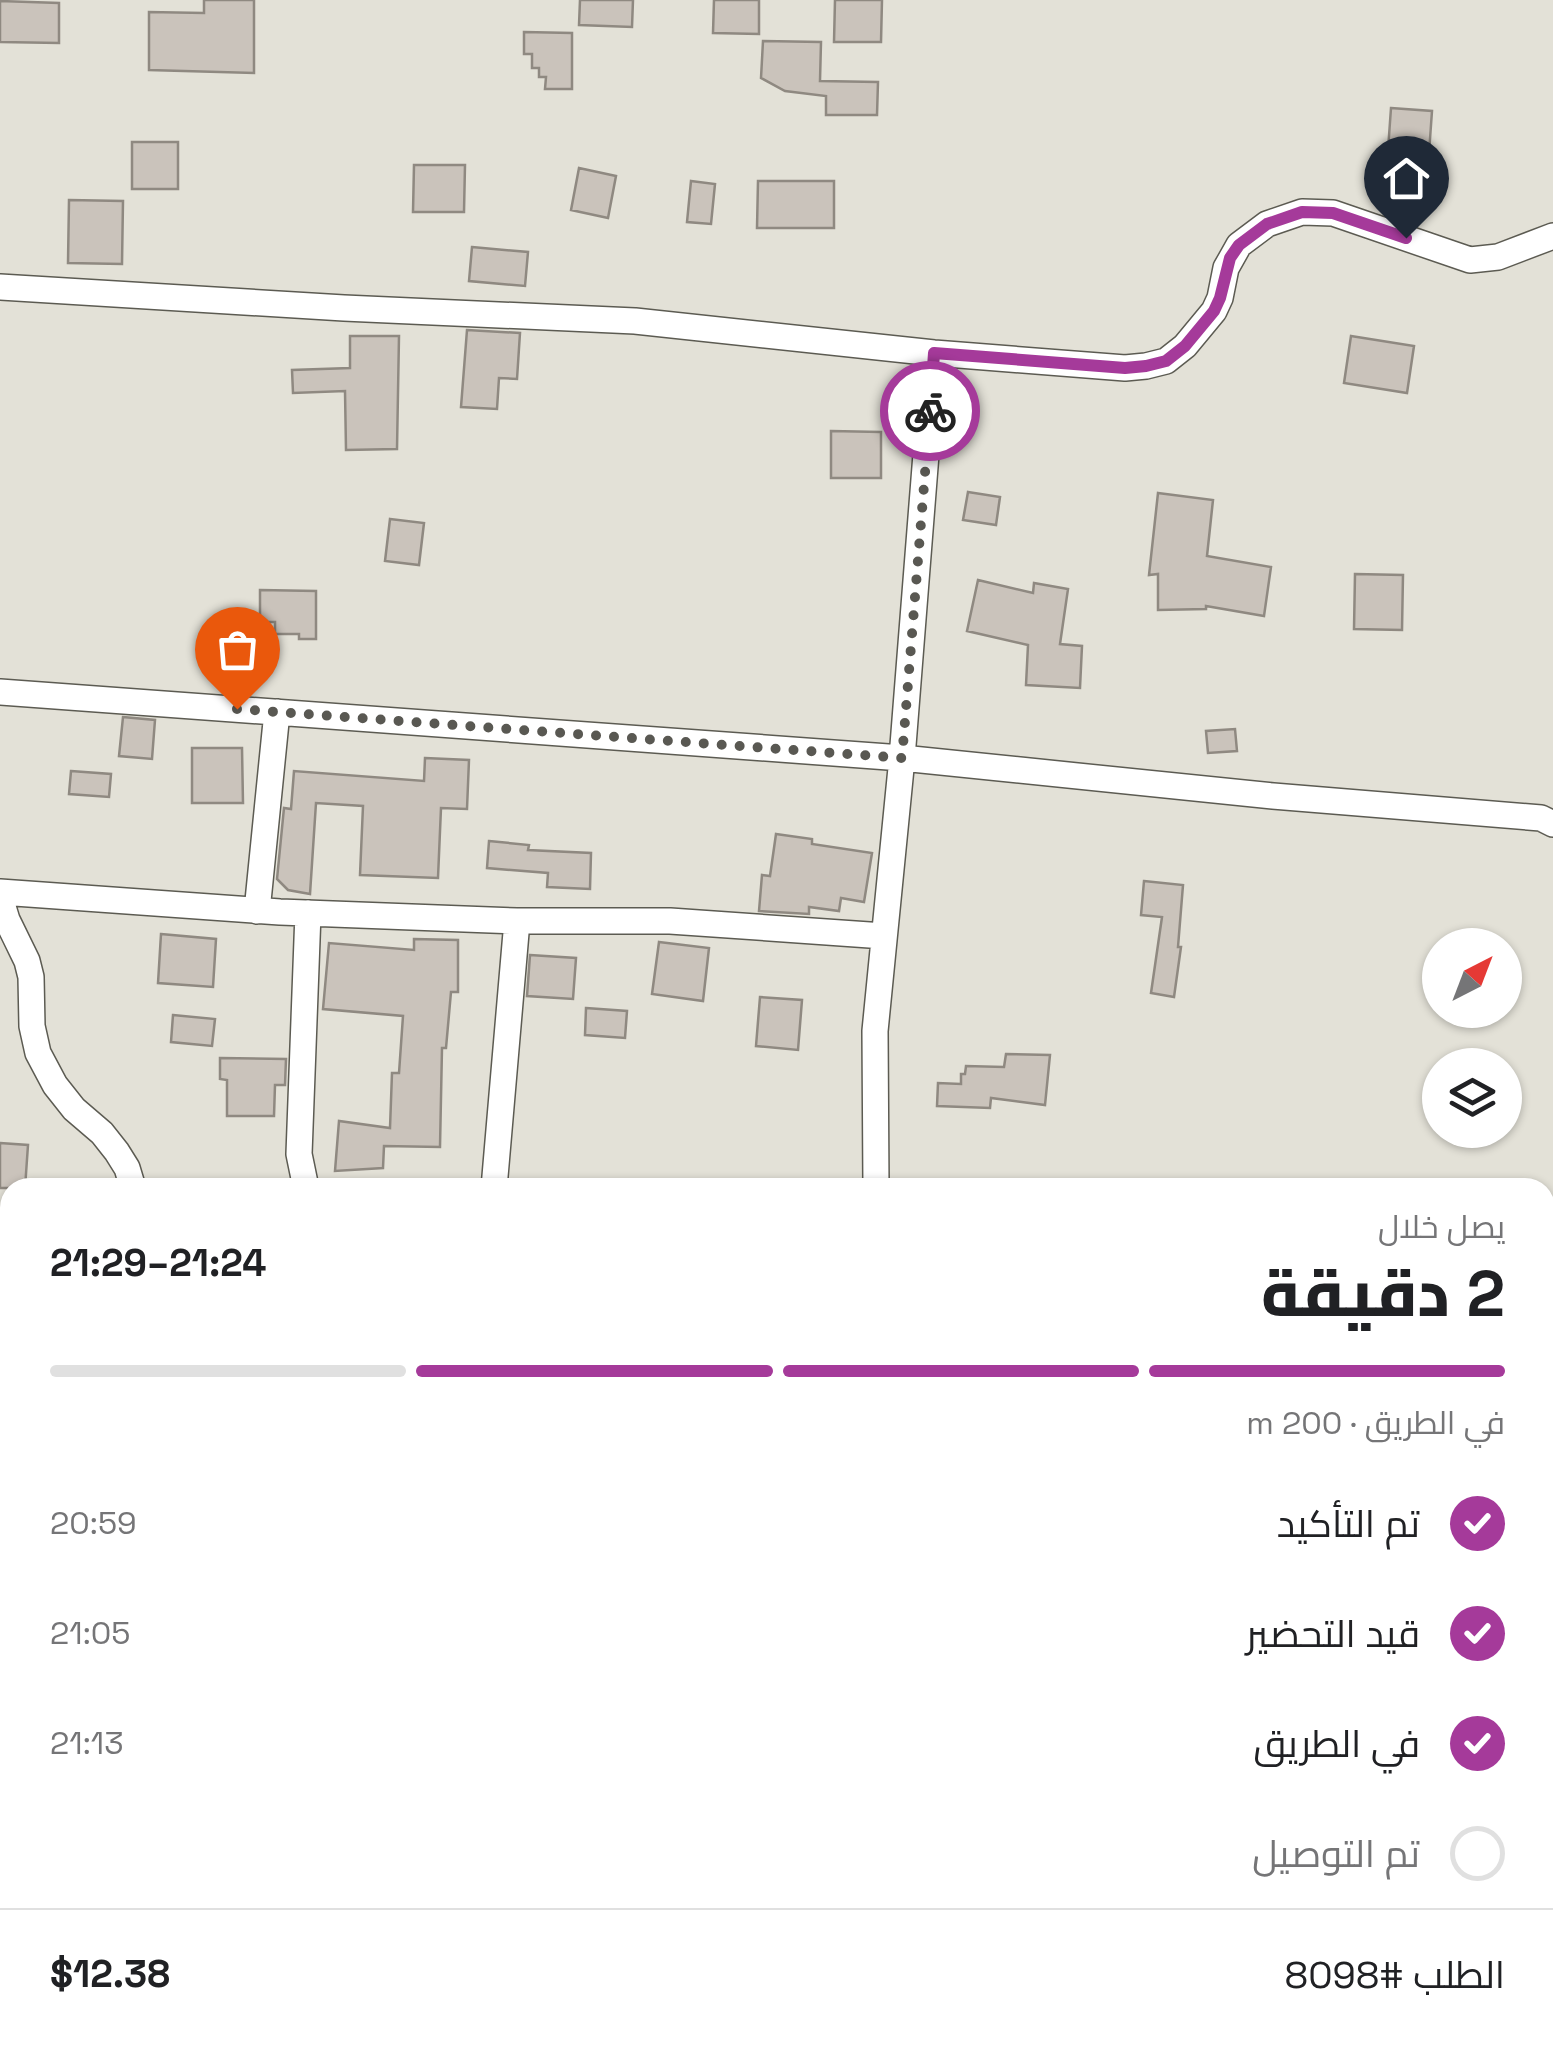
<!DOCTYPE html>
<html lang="ar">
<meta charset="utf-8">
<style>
:root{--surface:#fff;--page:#f6f6f6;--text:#202124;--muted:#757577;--line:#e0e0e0;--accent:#a53a9a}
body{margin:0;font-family:"Space Grotesk",Cairo,sans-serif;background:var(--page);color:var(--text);direction:rtl;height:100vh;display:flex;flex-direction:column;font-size:38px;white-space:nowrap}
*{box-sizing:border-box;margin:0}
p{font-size:32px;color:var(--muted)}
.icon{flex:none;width:55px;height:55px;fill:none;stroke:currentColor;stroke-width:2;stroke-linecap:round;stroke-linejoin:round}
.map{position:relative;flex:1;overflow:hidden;direction:ltr}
.side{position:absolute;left:0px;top:1178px;width:1555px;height:882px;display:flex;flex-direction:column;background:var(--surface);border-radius:30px 30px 0 0;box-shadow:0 2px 8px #0004;direction:rtl}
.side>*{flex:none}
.needle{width:65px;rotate:42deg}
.tools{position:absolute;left:1422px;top:928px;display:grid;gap:20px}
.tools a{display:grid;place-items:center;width:100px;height:100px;border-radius:50%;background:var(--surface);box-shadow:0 2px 8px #0004;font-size:50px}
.pin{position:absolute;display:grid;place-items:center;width:85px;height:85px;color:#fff;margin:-102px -42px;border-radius:50% 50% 50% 0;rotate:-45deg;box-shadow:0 0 10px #0007}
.pin .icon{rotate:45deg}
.courier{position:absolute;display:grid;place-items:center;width:100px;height:100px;margin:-50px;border:8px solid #a53a9a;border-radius:50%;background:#fff;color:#222;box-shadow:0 2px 12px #0007}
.headline em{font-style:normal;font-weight:800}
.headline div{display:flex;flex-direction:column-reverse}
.headline{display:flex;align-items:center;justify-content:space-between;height:170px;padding:0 50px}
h1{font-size:65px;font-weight:800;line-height:75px}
.bar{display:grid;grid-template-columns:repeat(4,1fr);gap:15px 10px;align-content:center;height:120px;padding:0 50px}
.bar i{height:12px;border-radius:8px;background:var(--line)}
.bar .selected{background:var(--accent)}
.bar p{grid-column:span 4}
.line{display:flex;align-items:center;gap:25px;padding:0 50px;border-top:2px solid var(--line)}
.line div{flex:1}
ol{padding:0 50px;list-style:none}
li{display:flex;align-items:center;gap:30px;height:110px}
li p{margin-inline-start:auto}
li .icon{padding:10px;border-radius:50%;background:var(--accent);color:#fff;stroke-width:4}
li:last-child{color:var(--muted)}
li i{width:55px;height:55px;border:5px solid var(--line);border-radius:50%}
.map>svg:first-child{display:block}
.building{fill:#cac3bb;stroke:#8f8981;stroke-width:2.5}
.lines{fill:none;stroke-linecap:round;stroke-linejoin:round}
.minor-casing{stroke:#5c5b52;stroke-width:28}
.minor{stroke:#fff;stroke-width:25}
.done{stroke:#595852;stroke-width:10;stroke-dasharray:0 18}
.route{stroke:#a53a9a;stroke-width:12}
</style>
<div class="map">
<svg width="1553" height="2058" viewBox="0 0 1553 2058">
<rect width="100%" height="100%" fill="#e3e1d7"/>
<path class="building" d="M204,0h50v73l-105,-3v-58l55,1z
M580,0h53l-1,27 -53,-2z
M714,0h45v34l-46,-1z
M835,0h47l-1,42h-47z
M0,1l59,2v40l-59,-1z
M524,32l48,1v56h-27l1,-12h-7v-9h-7v-14h-8z
M763,41l58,1 -1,39 58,1 -1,33h-51v-19l-41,-5 -24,-13z
M1391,108l41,3 -4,56 -41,-3z
M132,142h46v47h-46z
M414,165h51l-1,47h-51z
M579,168l37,8 -8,42 -37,-8z
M691,181l24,3 -4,40 -24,-2z
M758,181h76v47h-77z
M69,200l54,1 -1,63 -54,-1z
M472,247l56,5 -3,34 -56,-5z
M467,330l53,3 -3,46 -18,-1 -2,31 -36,-2z
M350,336h49l-2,113 -51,1 -1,-59 -52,2 -1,-23 58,-2z
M1351,336l63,10 -7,47 -63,-10z
M831,431l50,1v46h-50z
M968,492l32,5 -4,28 -33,-5z
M1158,493l55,7 -6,56 64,11 -7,49 -58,-10v3l-48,1v-36l-9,1z
M390,519l34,4 -5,42 -34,-4z
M1355,574l48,1 -1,55 -48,-1z
M978,580l55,13 1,-10 34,6 -8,55 22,2 -2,42 -54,-3 2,-40 -61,-14z
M260,590l56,1v48h-17v-5h-24v-12h-15z
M123,717l32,3 -3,39 -33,-3z
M1235,729l2,22 -29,2 -2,-22z
M192,748h50l1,55h-51z
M425,758l44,2 -2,49 -26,-1 -3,70 -78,-3 3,-69 -47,-3 -6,91 -22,-4 -11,-11 7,-71 7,1 3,-38 130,10z
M71,771l40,3 -2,23 -40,-3z
M776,834l36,5v5l60,9 -8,49 -23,-4 -2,13 -30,-4v7l-50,-3 3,-36 8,1z
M489,841l40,4 -1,5 63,3 -1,36 -43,-2 1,-14 -61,-5z
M1144,881l39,4 -5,62h3l-7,50 -23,-4 11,-76 -21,-2z
M161,934l55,5 -3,48 -55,-4z
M414,939l44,1v52h-7l-5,56h-4l-2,99 -56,-1 -1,22 -48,3 4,-50 51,7 2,-55h7l4,-57 -80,-7 6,-66 85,7z
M659,942l50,6 -6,53 -51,-7z
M530,955l46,3 -3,41 -46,-3z
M760,997l42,3 -4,50 -42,-4z
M586,1008l41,3 -2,27 -40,-3z
M173,1015l42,4 -3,27 -41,-4z
M1006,1054l44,1 -5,50 -54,-7 -1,10 -53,-2 1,-23 23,1v-10h4l1,-8 38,1z
M220,1058l66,1 -1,26h-10l-1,31h-47v-36l-7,-1z
M0,1143l28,2 -3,43h-25z"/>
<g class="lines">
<g class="minor-casing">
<path id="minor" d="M0,287l344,21 291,13 299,32 191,15 21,-2 20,-5 19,-15 29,-35 6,-13 6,-30 13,-23 28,-21 35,-12 31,1 137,47 28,-3 55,-21
M0,692l902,66 371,38 268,22 12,6
M0,892l280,20 237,9h153l214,15
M0,897l7,23 20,41 4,16 1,49 6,27 17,32 19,24 28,24 15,19 10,16 6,20
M257,911l20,-199
M306,1188l-7,-34 9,-241
M494,1188l23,-267
M876,1188l-1,-157 27,-273 32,-405
M1545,1467l8,-88
M0,1553l10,3
M1545,1656l8,3
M0,1778h10
M1545,1998l4,60"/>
</g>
<use href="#minor" class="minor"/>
</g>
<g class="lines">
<path class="done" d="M237,709l665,49 28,-347"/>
<path class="route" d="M930,411l4,-58 191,15 21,-2 20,-5 19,-15 29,-35 6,-13 10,-40 9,-13 28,-21 35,-12 31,1 73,25"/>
</g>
</svg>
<div class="tools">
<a><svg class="needle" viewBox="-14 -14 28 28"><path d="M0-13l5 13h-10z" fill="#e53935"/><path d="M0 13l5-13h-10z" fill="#757577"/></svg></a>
<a><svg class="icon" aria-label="layers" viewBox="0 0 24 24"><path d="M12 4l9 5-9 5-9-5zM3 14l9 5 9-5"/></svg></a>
</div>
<div class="pin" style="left:237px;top:709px;background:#ea580c"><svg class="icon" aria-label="bag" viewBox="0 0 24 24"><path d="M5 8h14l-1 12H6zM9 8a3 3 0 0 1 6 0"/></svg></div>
<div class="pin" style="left:1406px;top:238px;background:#1f2937"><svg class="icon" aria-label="home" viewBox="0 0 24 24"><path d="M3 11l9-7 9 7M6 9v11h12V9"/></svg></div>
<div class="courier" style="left:930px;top:411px"><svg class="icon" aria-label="bike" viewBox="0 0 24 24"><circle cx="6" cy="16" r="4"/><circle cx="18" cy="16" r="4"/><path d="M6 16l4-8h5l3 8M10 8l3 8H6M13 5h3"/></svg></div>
<section class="side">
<div class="headline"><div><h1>2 دقيقة</h1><p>يصل خلال</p></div><em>21:24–21:29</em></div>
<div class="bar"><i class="selected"></i><i class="selected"></i><i class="selected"></i><i></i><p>في الطريق · 200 m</p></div>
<ol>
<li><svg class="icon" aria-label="check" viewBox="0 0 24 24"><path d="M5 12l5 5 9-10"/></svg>تم التأكيد<p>20:59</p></li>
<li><svg class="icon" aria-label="check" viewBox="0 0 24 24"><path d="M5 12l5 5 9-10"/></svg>قيد التحضير<p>21:05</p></li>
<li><svg class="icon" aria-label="check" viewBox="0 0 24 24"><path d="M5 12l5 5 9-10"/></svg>في الطريق<p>21:13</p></li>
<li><i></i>تم التوصيل</li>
</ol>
<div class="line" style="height:130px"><div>الطلب #8098</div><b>$12.38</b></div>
</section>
</div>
